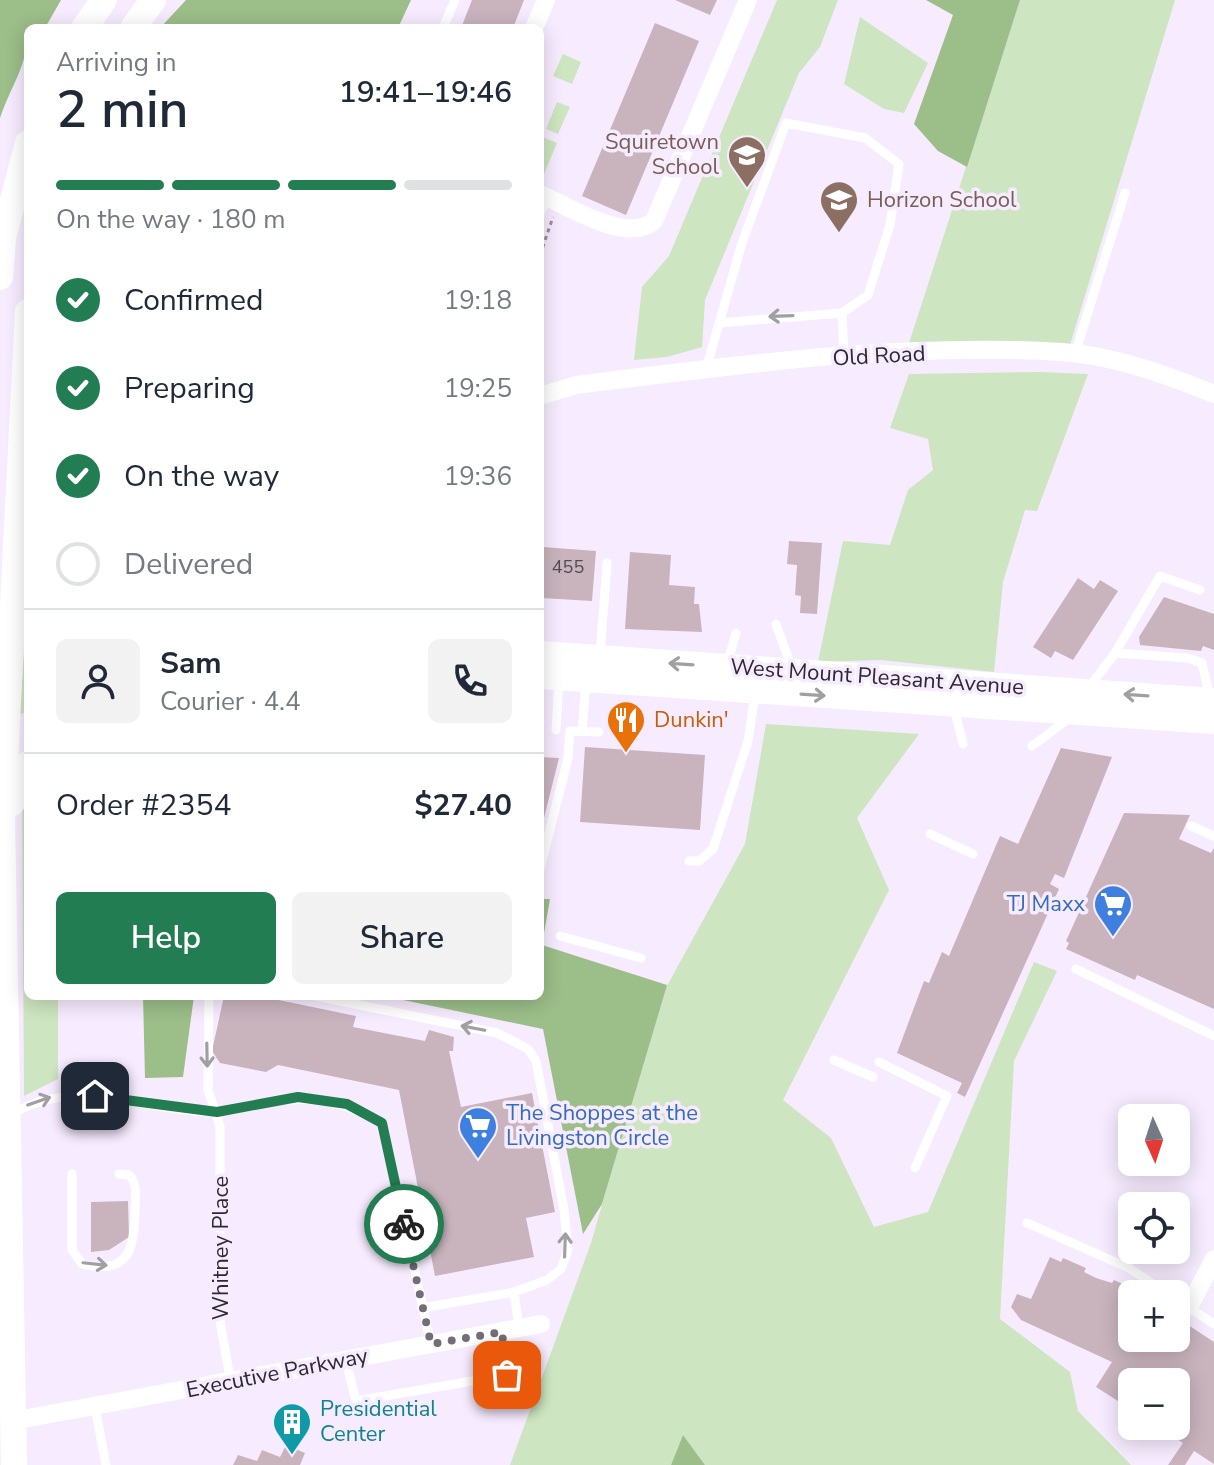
<!DOCTYPE html>
<meta charset="utf-8">
<style>
:root{--surface:#fff;--page:#f2f2f3;--text:#1f2937;--muted:#747a83;--line:#e0e1e3;--accent:#237d52}
body{margin:0;font-family:"Nunito Sans",sans-serif;background:var(--page);color:var(--text);height:100vh;display:flex;flex-direction:column;font-size:30px;white-space:nowrap}
*{box-sizing:border-box;margin:0}
p{font-size:26px;color:var(--muted)}
.icon{flex:none;width:44px;height:44px;fill:none;stroke:currentColor;stroke-width:2;stroke-linecap:round;stroke-linejoin:round}
.map{position:relative;flex:1;overflow:hidden}
.sheet{position:absolute;left:24px;top:24px;width:520px;height:976px;display:flex;flex-direction:column;background:var(--surface);border-radius:12px;box-shadow:0 4px 20px #0003}
.sheet>*{flex:none}
.needle{width:52px;rotate:177deg}
.controls{position:absolute;left:1118px;top:1104px;display:grid;gap:16px}
.controls a{display:grid;place-items:center;width:72px;height:72px;border-radius:12px;background:var(--surface);box-shadow:0 4px 20px #0003;font-size:40px}
.pin{position:absolute;display:grid;place-items:center;width:68px;height:68px;color:#fff;margin:-34px;border-radius:16px;box-shadow:0 4px 12px #0006}
.courier{position:absolute;display:grid;place-items:center;width:80px;height:80px;margin:-40px;border:6px solid #237d52;border-radius:50%;background:#fff;color:#222;box-shadow:0 2px 10px #0007}
.headline em{font-style:normal;font-weight:600}
.headline div{display:flex;flex-direction:column-reverse}
.headline{display:flex;align-items:center;justify-content:space-between;height:136px;padding:0 32px}
h1{font-size:52px;font-weight:600;line-height:60px}
.bar{display:grid;grid-template-columns:repeat(4,1fr);gap:12px 8px;align-content:center;height:96px;padding:0 32px}
.bar i{height:10px;border-radius:6px;background:var(--line)}
.bar .on{background:var(--accent)}
.bar p{grid-column:span 4}
.line{display:flex;align-items:center;gap:20px;padding:0 32px;border-top:2px solid var(--line)}
.line div{flex:1}
.round{display:grid;place-items:center;flex:none;width:84px;height:84px;border-radius:12px;background:var(--page)}
ol{padding:0 32px;list-style:none}
li{display:flex;align-items:center;gap:24px;height:88px}
li p{margin-inline-start:auto}
li .icon{padding:8px;border-radius:50%;background:var(--accent);color:#fff;stroke-width:4}
li:last-child{color:var(--muted)}
li i{width:44px;height:44px;border:4px solid var(--line);border-radius:50%}
.button{display:flex;gap:16px;margin-top:auto;padding:16px 32px}
.button a{flex:1;height:92px;border-radius:12px;background:var(--accent);color:#fff;font-size:32px;font-weight:600;line-height:92px;text-align:center}
.button a+a{background:var(--page);color:var(--text)}
.map>svg:first-child{display:block}
.green{fill:#cde5c0}
.forest{fill:#9cbe89}
.building{fill:#c9b4be}
.lines{fill:none;stroke-linecap:round;stroke-linejoin:round}
.path{stroke:#98909d;stroke-width:3;stroke-dasharray:4 4;stroke-linecap:butt}
.service{stroke:#fff;stroke-width:9}
.minor{stroke:#fff;stroke-width:18}
.primary{stroke:#fff;stroke-width:26}
.oneway{stroke:#a09fa1}
.done{stroke:#746d78;stroke-width:8;stroke-dasharray:0 14.4}
.route{stroke:#237d52;stroke-width:10}
.labels{text-anchor:middle;dominant-baseline:central;stroke-width:7;stroke-linejoin:round;paint-order:stroke}
.number-label{font-size:18px;fill:#544c53}
.education-label{font-size:22px;fill:#785e54;stroke:#f7ecff;text-anchor:end}
.street-label{font-size:22px;fill:#2d292f;stroke:#f7ecff}
.food-label{font-size:22px;fill:#c56008;stroke:#f7ecff;text-anchor:start}
.shop-label{font-size:22px;fill:#366cbe;stroke:#f7ecff;text-anchor:end}
.culture-label{font-size:22px;fill:#0d838f;stroke:#f7ecff;text-anchor:start}
</style>
<div class="map">
<svg width="1214" height="1465" viewBox="0 0 1214 1465">
<rect width="100%" height="100%" fill="#f7ecff"/>
<path class="green" d="M777,0h61l-18,47 -21,26 -94,227 -3,47 -35,10 -33,3 8,-73 27,-31z
M1020,0h155l-105,345 -161,-2z
M860,17l68,46 -24,50 -20,-4 -40,-25z
M563,54l18,8 -9,22 -19,-8z
M557,102l13,5 -12,27 -12,-5z
M540,136l17,7 -13,31 -4,-2z
M1040,372l48,2 -51,137 -12,-1 -22,72 -9,90 -113,-12 -63,2 25,-121 47,4 18,-55 25,-20 -5,-31 -38,-11 19,-54z
M28,588v124l-8,2z
M766,724l153,10 -62,84 32,72 -106,210 48,38 43,89 54,-15 106,-250 23,9 -43,90 -14,258 70,53 8,39 53,54h-426l-22,-30 -12,30h-161l81,-222 72,-250 82,-149z
M28,780v216h30v83l-34,17 -2,-309z"/>
<path class="forest" d="M0,0h61l-16,28h-17c0,38 -16,55 -28,90z
M186,0h225l-13,28h-238z
M926,0h94l-53,167 -29,-16 -24,-27 39,-109z
M540,899h10l-8,46 125,40 -65,219 -19,30 -40,-205 -159,-33h156z
M143,996h51l-11,81 -38,1z
M683,1435l22,30h-34z"/>
<path class="building" d="M472,0h52l-11,28h-52z
M675,0h42l-7,15z
M655,23l44,18 -73,174 -44,-19z
M789,541l33,2 -5,71 -17,-1 1,-17 -6,-1 2,-30 -10,-1z
M543,547l53,4 -4,50 -50,-3z
M630,552l41,3 -2,30 26,2 -1,17h5l3,28 -77,-3z
M1078,578l16,11 6,-9 18,11 -45,69 -18,-9 -4,7 -18,-11z
M1164,597l50,17v36l-11,-4 -2,5 -61,-6 -1,-8z
M585,747l120,8 -5,75 -120,-8z
M1061,748l51,9 -48,121 -9,-4 -5,10 9,5 -94,208 -8,-4 5,-10 -65,-30 27,-72 5,2 13,-31 7,4 51,-120 18,8z
M540,757l19,1 -18,72h-1z
M1124,813l66,2 -11,24 32,14 3,-5v161l-77,-34 -2,5 -69,-31 3,-6 -3,-2z
M224,996h35l97,20 -3,11 72,14 4,-11 25,7 -1,14h-4l12,56 71,-14 23,119 -29,6 8,39 -99,19 -36,-186 -121,-25 -12,7 -46,-9 -8,-12z
M128,1201l1,36 -20,13 -18,2v-50z
M1050,1257l11,5 2,-4 23,10 -2,4 12,6 16,5 2,-3 24,11 -6,3v44h44v-21l38,25v122l-20,-13 -9,14h-17l15,-22 -26,-17h19v-44h-44v28l-36,-23 16,-25 -91,-42 -10,-13 6,-13 14,5z
M286,1445l19,8 -5,12h-67l5,-10 19,6 5,-11 18,7z"/>
<g class="lines">
<path class="path" d="M540,255l13,-38"/>
<path class="service" d="M443,28l12,-28
M540,214l7,-17
M719,323l123,-10
M1075,354l50,-161
M706,369l36,-126 44,-120 79,15 34,26 -9,61 -22,70 -26,18 2,43
M1200,590l-40,-14 -45,77 73,5 14,5 8,35
M776,624l16,44
M600,655l7,-92
M727,665l9,-32
M1088,689l27,-36
M954,707l9,37
M556,730l3,-49
M582,731l4,-48
M1032,746l39,-29
M1191,826l23,10
M930,834l43,20
M689,861h10l14,-12 35,-108 7,-47
M540,869l28,-111 2,-27 29,1
M560,936l81,22
M1076,969l138,67
M209,996l-1,94 12,36v196l11,61
M315,996l182,37 31,16 8,12 28,149 4,40 -7,19 -14,11 -33,12 -92,16
M834,1060l39,17
M879,1062l68,34 -32,72
M12,1114c65,-39 134,-2 204,-2 14,0 29,-5 43,-8 51,-9 78,-6 123,19l49,221
M72,1174v76l10,14c48,12 52,-16 53,-54 0,-12 3,-27 -6,-35l-10,-1
M1027,1223l102,45 39,26
M514,1292l5,37
M1176,1299l38,25
M502,1332l6,52
M346,1361l10,40 151,-26
M95,1407l11,58"/>
<path class="minor" d="M534,28l12,-28
M540,194c30,13 86,50 114,27l94,-221
M540,396l36,-11c160,-20 325,-43 486,-33 50,3 106,23 152,42
M1189,1307l25,-48
M12,1421l529,-97"/>
<path class="primary" d="M84,28l20,-28
M133,28l20,-28
M0,277l3,-39 25,-95
M540,654l674,47
M540,676l674,45
M12,803l3,-17 13,-22
M14,1465l-12,-645 26,-508"/>
</g>
<defs><path id="oneway-shaft" d="M-6 0H5M1.5-3L5.5 0L1.5 3" fill="none" stroke-width="1.6" stroke-linecap="round" stroke-linejoin="round" transform="scale(2)"/></defs>
<g class="oneway">
<use href="#oneway-shaft" transform="translate(781 316) rotate(178)"/>
<use href="#oneway-shaft" transform="translate(681 664) rotate(-176)"/>
<use href="#oneway-shaft" transform="translate(813 695) rotate(4)"/>
<use href="#oneway-shaft" transform="translate(1136 695) rotate(-176)"/>
<use href="#oneway-shaft" transform="translate(473 1028) rotate(-169)"/>
<use href="#oneway-shaft" transform="translate(207 1055) rotate(89)"/>
<use href="#oneway-shaft" transform="translate(39 1101) rotate(-19)"/>
<use href="#oneway-shaft" transform="translate(565 1245) rotate(-88)"/>
<use href="#oneway-shaft" transform="translate(95 1264) rotate(6)"/>
</g>
<g class="lines">
<path class="done" d="M404,1224l27,120 71,-12 5,43"/>
<path class="route" d="M95,1096l122,16 81,-15 49,7 35,19 22,101"/>
</g>
<defs>
<g id="school-pin" transform="scale(2)"><path d="M0 17L-7.5 6A9.5 9.5 0 1 1 7.5 6Z" fill="#8d6e63" stroke="#f7ecff"/><path d="M0-5L7-2L0 1L-7-2ZM-4 1L0 2.5L4 1V4Q0 6-4 4Z" fill="#fff"/></g>
<g id="restaurant-pin" transform="scale(2)"><path d="M0 17L-7.5 6A9.5 9.5 0 1 1 7.5 6Z" fill="#e8710a" stroke="#f7ecff"/><path d="M-5-6h1v4h1v-4h1v4h1v-4h1v5L-1.5 .5V6h-2V.5L-5-1ZM5-6V6H3V1.5H1.5Q1.5-4 5-6Z" fill="#fff"/></g>
<g id="supermarket-pin" transform="scale(2)"><path d="M0 17L-7.5 6A9.5 9.5 0 1 1 7.5 6Z" fill="#3f7fe0" stroke="#f7ecff"/><path d="M-6-5.5h2.5l.6 2H6L4.5 2H-2.5L-4.4-4H-6ZM-1.5 3.2a1.3 1.3 0 1 0 .1 0ZM3 3.2a1.3 1.3 0 1 0 .1 0Z" fill="#fff"/></g>
<g id="building-pin" transform="scale(2)"><path d="M0 17L-7.5 6A9.5 9.5 0 1 1 7.5 6Z" fill="#0f9aa8" stroke="#f7ecff"/><path d="M-4-6H4V6H1V3H-1V6H-4ZM-2.5-4.3h1.7v1.8h-1.7ZM.8-4.3h1.7v1.8H.8ZM-2.5-1h1.7V.8h-1.7ZM.8-1h1.7V.8H.8Z" fill="#fff"/></g>
</defs>
<g fill-rule="evenodd">
<use href="#school-pin" x="747" y="155"/>
<use href="#school-pin" x="839" y="200"/>
<use href="#restaurant-pin" x="626" y="720"/>
<use href="#supermarket-pin" x="1113" y="904"/>
<use href="#supermarket-pin" x="478" y="1126"/>
<use href="#building-pin" x="292" y="1422"/>
</g>
<g class="labels">
<g class="number-label">
<text x="568" y="567">455</text>
</g>
<g class="education-label">
<text x="719" y="142">Squiretown<tspan x="719" dy="25">School</tspan></text>
<text x="867" y="200" text-anchor="start">Horizon School</text>
</g>
<g class="street-label">
<text transform="translate(879 356) rotate(-3)">Old Road</text>
<text transform="translate(877 677) rotate(4)">West Mount Pleasant Avenue</text>
<text transform="translate(221 1248) rotate(-90)">Whitney Place</text>
<text transform="translate(277 1373) rotate(-11)">Executive Parkway</text>
</g>
<g class="food-label">
<text x="654" y="720">Dunkin'</text>
</g>
<g class="shop-label">
<text x="1085" y="904">TJ Maxx</text>
<text x="506" y="1113" text-anchor="start">The Shoppes at the<tspan x="506" dy="25">Livingston Circle</tspan></text>
</g>
<g class="culture-label">
<text x="320" y="1409">Presidential<tspan x="320" dy="25">Center</tspan></text>
</g>
</g>
</svg>
<div class="controls">
<a><svg class="needle" viewBox="-14 -14 28 28"><path d="M0-13l5 13h-10z" fill="#e53935"/><path d="M0 13l5-13h-10z" fill="#747a83"/></svg></a>
<a><svg class="icon" aria-label="locate" viewBox="0 0 24 24"><circle cx="12" cy="12" r="6"/><path d="M12 2v4M12 18v4M2 12h4M18 12h4"/></svg></a>
<a>+</a>
<a>−</a>
</div>
<div class="pin" style="left:507px;top:1375px;background:#ea580c"><svg class="icon" aria-label="bag" viewBox="0 0 24 24"><path d="M5 8h14l-1 12H6zM9 8a3 3 0 0 1 6 0"/></svg></div>
<div class="pin" style="left:95px;top:1096px;background:#1f2937"><svg class="icon" aria-label="home" viewBox="0 0 24 24"><path d="M3 11l9-7 9 7M6 9v11h12V9"/></svg></div>
<div class="courier" style="left:404px;top:1224px"><svg class="icon" aria-label="bike" viewBox="0 0 24 24"><circle cx="6" cy="16" r="4"/><circle cx="18" cy="16" r="4"/><path d="M6 16l4-8h5l3 8M10 8l3 8H6M13 5h3"/></svg></div>
<section class="sheet">
<div class="headline"><div><h1>2 min</h1><p>Arriving in</p></div><em>19:41–19:46</em></div>
<div class="bar"><i class="on"></i><i class="on"></i><i class="on"></i><i></i><p>On the way · 180 m</p></div>
<ol>
<li><svg class="icon" aria-label="check" viewBox="0 0 24 24"><path d="M5 12l5 5 9-10"/></svg>Confirmed<p>19:18</p></li>
<li><svg class="icon" aria-label="check" viewBox="0 0 24 24"><path d="M5 12l5 5 9-10"/></svg>Preparing<p>19:25</p></li>
<li><svg class="icon" aria-label="check" viewBox="0 0 24 24"><path d="M5 12l5 5 9-10"/></svg>On the way<p>19:36</p></li>
<li><i></i>Delivered</li>
</ol>
<div class="line" style="height:144px"><a class="round"><svg class="icon" aria-label="person" viewBox="0 0 24 24"><circle cx="12" cy="8" r="4"/><path d="M4 21q1-7 8-7t8 7"/></svg></a><div><b>Sam</b><p>Courier · 4.4</p></div><a class="round"><svg class="icon" aria-label="phone" viewBox="0 0 24 24"><path d="M5 4h4l2 5-3 2q2 4 5 5l2-3 5 2v4C11 20 4 13 5 4z"/></svg></a></div>
<div class="line" style="height:104px"><div>Order #2354</div><b>$27.40</b></div>
<div class="button"><a>Help</a><a>Share</a></div>
</section>
</div>
